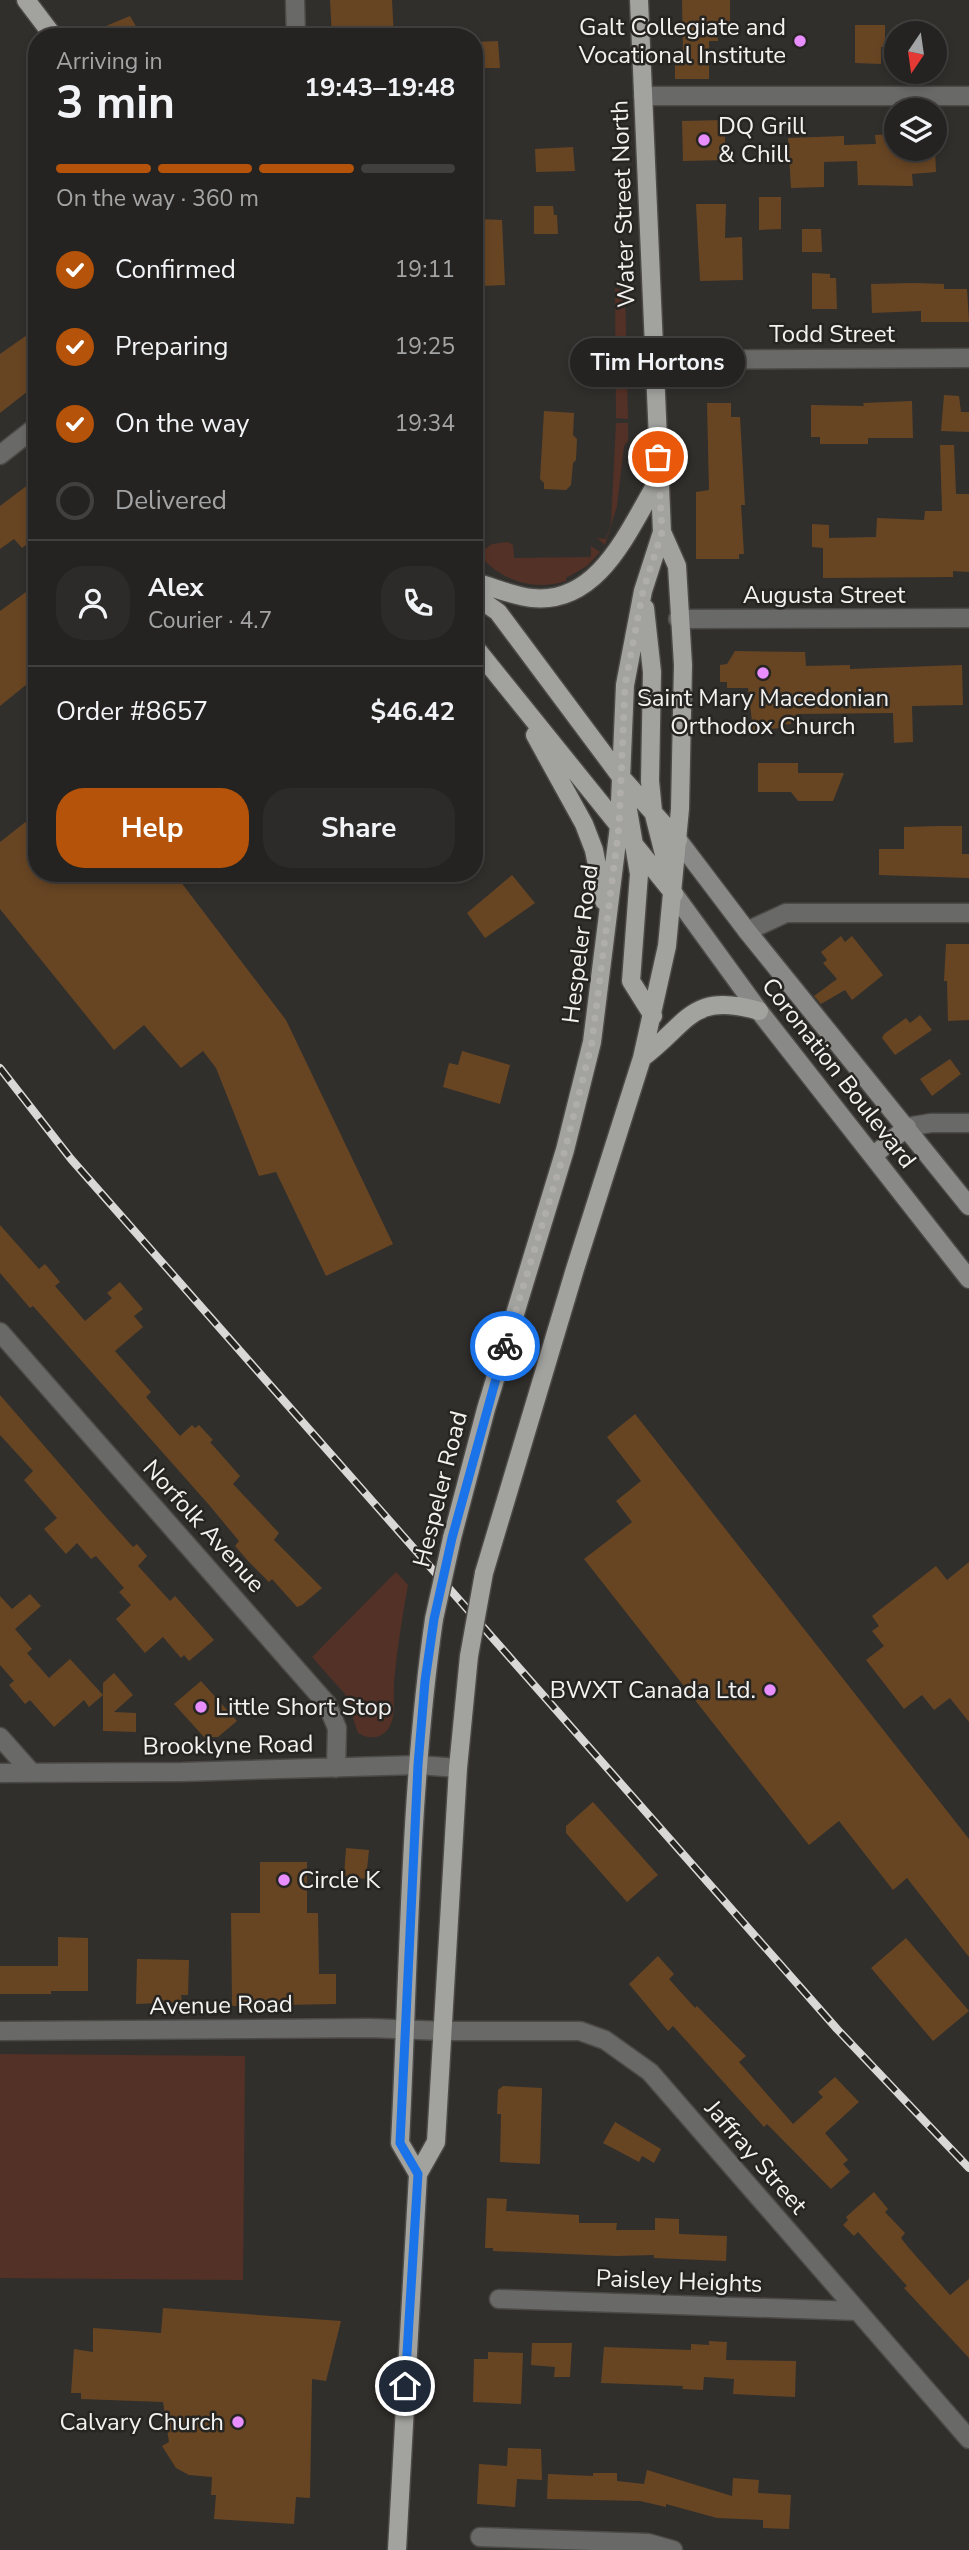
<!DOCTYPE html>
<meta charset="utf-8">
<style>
:root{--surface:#252321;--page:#2d2b2a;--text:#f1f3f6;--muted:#a3a4a5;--line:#42403f;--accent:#b45309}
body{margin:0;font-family:"Nunito Sans",sans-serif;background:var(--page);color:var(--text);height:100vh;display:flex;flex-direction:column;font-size:26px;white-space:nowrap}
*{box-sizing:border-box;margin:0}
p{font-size:23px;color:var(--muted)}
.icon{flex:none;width:38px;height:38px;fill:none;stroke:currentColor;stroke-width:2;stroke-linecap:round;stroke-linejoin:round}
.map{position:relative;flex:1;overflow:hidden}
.side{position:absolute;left:28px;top:28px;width:455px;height:854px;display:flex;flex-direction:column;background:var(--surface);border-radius:28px;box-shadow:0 4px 10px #0003,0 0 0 2px var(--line)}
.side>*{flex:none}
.needle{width:46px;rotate:193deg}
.buttons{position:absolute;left:884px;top:21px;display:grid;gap:14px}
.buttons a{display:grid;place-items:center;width:63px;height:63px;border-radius:50%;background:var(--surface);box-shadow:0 4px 10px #0003,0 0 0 2px var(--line);font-size:35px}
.pin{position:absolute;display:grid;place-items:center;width:60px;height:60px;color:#fff;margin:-30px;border:4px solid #fff;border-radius:50%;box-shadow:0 2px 7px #0007}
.courier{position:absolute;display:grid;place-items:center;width:70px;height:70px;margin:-35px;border:5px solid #1a73e8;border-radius:50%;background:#fff;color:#222;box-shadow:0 2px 9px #0007}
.bubble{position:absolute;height:49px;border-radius:24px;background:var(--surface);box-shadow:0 4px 10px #0003,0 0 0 2px var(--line);font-size:23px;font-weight:700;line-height:49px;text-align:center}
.head em{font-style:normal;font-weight:700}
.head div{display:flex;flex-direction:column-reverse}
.head{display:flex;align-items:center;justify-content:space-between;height:119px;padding:0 28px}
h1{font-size:46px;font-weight:700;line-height:52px}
.bar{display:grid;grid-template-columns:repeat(4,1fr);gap:10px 7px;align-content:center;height:84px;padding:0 28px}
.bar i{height:9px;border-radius:5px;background:var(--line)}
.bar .selected{background:var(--accent)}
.bar p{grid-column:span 4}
.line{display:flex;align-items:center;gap:18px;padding:0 28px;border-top:2px solid var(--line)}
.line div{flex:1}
.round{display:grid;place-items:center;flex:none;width:74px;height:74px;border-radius:28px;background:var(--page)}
ol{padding:0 28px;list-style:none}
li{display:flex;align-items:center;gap:21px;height:77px}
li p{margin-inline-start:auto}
li .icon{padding:7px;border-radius:50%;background:var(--accent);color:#fff;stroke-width:4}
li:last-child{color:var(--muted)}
li i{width:38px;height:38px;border:4px solid var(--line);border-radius:50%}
.cta{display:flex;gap:14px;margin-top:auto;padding:14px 28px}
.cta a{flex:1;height:80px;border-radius:28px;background:var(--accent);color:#fff;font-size:28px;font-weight:700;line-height:80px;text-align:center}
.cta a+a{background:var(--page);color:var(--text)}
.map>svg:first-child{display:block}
.green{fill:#543126}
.building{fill:#674523}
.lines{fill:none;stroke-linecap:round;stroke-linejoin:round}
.minor-casing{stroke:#4c4a47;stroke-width:21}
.tertiary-casing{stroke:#4c4a47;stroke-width:21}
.secondary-casing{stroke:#4c4a47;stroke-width:21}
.primary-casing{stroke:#4c4a47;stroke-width:21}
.minor{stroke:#696967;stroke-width:18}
.tertiary{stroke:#696967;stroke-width:18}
.secondary{stroke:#898a87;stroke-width:18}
.primary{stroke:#a2a29f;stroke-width:18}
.rail-casing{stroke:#d9d8d6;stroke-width:8}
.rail{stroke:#272522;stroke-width:5;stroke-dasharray:16;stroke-linecap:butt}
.primary-bridge-casing{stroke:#4c4a47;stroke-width:21;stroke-linecap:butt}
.primary-bridge{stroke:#a2a29f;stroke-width:18}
.done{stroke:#afaeab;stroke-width:7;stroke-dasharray:0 12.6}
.route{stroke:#1a73e8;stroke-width:9}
.poi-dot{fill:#e88eff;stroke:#272522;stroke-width:2.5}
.labels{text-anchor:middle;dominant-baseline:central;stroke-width:5;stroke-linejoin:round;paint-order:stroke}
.poi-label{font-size:24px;fill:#f3f2f0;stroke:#272522;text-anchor:end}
.street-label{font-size:24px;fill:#f3f2f0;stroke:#272522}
</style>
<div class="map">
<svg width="969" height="2550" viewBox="0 0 969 2550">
<rect width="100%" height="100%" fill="#312f2c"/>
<path class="green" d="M615,288l10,3 3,128 -12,-1z
M616,423h12v18l-4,5 -7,60 -12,39 -8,-7 9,1 5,-15z
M508,542l5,3 1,13 77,-1v-11l9,6 -13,14 -21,12v3c-34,11 -65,-1 -88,-27l14,-10z
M396,1572l12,13c-6,32 -11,65 -14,97 -1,13 2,32 -4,44 -7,13 -21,14 -32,7l-13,-39 -33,-37z
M0,2054l245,2 -2,224 -243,-2z"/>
<path class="building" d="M330,0h62l2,37 -62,-1z
M682,0h48v26h-3v4h-9v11h-9v38h-34v-24h8z
M130,16l12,21h-29l-7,-11z
M855,25h30v22h-4v17l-26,-1z
M498,41l2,27h-26v-26z
M724,120l2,40 -43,1 -1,-40z
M896,134v15h39l1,23 -24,2 1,12 -55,-1 -1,-24 -33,1v25l-33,1 -3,-50 56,-2v9l32,-1 -1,-9z
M573,147l2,24 -39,1 -1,-23z
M759,197h22v32l-22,1z
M696,204h30l-1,34 17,-1 1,43 -43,1z
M534,206h19l1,9h3l1,19h-24z
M478,219l24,1 3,65 -24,1z
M802,229h19l1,23h-20z
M812,273l18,1v4h6l1,31h-25z
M914,283l30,1v5h23l2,33h-48v-11l-49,2 -1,-29z
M37,328v56l-37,29v-59z
M944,395l15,1 2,16h8v20l-28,-1z
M912,401l1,37h-45v6h-48v-7h-9v-32l53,1 -1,-3z
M707,403h24v14h9l5,88h-4l3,49h-5v5h-43v-67l13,-2z
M544,411l30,2 -1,22 4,4 -1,21 -3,3 -2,22 -5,5 -22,-1v-6l-4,-4z
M940,445h14l2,49h13v78l-16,-1v6l-130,1v-30l-11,-1v-23l17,1v13l47,-1 1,-19 47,2 1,-9h17z
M37,478v58l-15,12 -8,-9 -14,10v-43z
M37,584v92l-37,30v-95z
M735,651l70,1 1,14 44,-1v4l112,-4 1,40 -51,1 1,36 -19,1 -1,-30 -96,1 1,5h-7v5l-9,1v3l-29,2 -5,-42h-21v-6h-7v-17l7,-1z
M758,763h40v10h46l-11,28h-35l-7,-9h-33z
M37,813v60h137l112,147 107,224 -67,32 -50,-104 -17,4 -43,-108 -13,-17 -22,17 -37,-43 -30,25 -114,-141v-67z
M941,826h21v28h7v24l-90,-3v-26h25v-22z
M512,875l23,28 -50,35 -18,-25z
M841,936l4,6 7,-6 31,39 -31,25 -7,-10 -24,14 -7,-8 23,-17 -14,-16 4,-3 -6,-8z
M946,944h23v76l-21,1 -1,-40h-3z
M920,1015l12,15 -37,25 -13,-17 2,-4 22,-16 4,5z
M462,1051l48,14 -10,39 -57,-17 6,-24 9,2z
M950,1059l11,15 -29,22 -12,-17z
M0,1225l39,44 6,-5 15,18 -5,4 30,35 27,-23 -5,-5 13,-11 23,27 -9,7 9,11 -28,24 36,41 -5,5 34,39 12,-11 3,3 4,-3 14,15 -3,2 30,34 -7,8 46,49 -5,7 48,48 -20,17 -5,2 -25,-28 -3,3 -21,-21 -13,-15 4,-5 -29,-35 -177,-200 -3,2 -30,-35z
M0,1395l105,121 28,31 4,-3 10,12 -9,10 32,35 5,-5 39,44 -25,21 -5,-6 -3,3 -18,-21 -18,16 -29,-34 15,-14 -12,-13 5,-4 -28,-32 -5,3 -14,-16 -11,11 -22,-25 13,-11 -33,-38 9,-9 -33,-36z
M635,1414l334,425v118l-62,-79 -14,12 -54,-69 -30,24 -225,-286 48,-37 -16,-21 25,-20 -34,-44z
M969,1562v160l-19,-24 -16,12 -12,-15 -18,14 -38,-49 18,-14 -12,-15 7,-5 -7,-10 64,-50 11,14z
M30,1594l11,12 -26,23 17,20 -5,4 22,25 21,-19 33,36 -14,12 -5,-7 -30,27 -24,-27 -5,4 -16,-19 5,-4 -14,-16v-69l12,13z
M114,1673l19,22 -19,17 22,1v19l-33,-1v-48z
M201,1681l36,40 -19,16h-14l-30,-33z
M593,1802l65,73 -31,27 -61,-69v-7z
M346,1848l23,2 -3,29 -22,-3z
M260,1862h47v51h11l1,61h17v30l-104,2 -1,-93h29z
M58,1937l30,1v53h-37v3h-51v-28h58z
M906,1938l63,73 -36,30 -62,-73z
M658,1956l16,18 -5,5 26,29 2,-2 49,50 -7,6 54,62 30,-27 -5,-5 17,-15 24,25 -34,31 23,27 -5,4 7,8 -19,17 -64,-65 -3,3 -91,-101 -5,5 -39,-47z
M137,1959l52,1 -1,35h-7l1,7 -46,2z
M503,2086l39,2 -2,76 -40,-2 1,-48h-4l1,-24z
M615,2122l46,27 -7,14 -12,-7 -3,6 -36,-19z
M874,2192l14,17 -3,3 20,21 -4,5 7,9 42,48 19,-16v79l-65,-70 3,-2 -49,-54 -4,4 -11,-11 5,-5 -2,-3z
M487,2198l20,1 -1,12 73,4v8h38l-1,7h39v-12l24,1v15l48,2 -1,25 -72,-3v-3l-38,1 -123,-5v-3h-8z
M163,2308l178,13 -15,60 -14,-2 -2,119 -14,-1 -2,27 -80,-5 2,-24h-5l1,-18 -23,-2 -13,-7 -14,-22 7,-4 -6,-40 -82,-3v-6h-10l3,-44 19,3v-24l68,5z
M709,2341l18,1 -1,18 70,1 -1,36 -62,-3 1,-15 -30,-2 -1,13 -21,-1 1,-3 -82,-3 3,-36 87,3v-6l18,1z
M532,2343h40l-2,34h-16l1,-10 -24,-2z
M488,2352l35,1 -2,51 -48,-2 1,-43h14z
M508,2448l33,1 1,31 -25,-1 -2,28 -38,-3 2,-40 28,2z
M647,2470l85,26 1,-18 26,2 -1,13 33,2 -2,34 -26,-1v-8l-46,-2 -51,-14v3l-26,-6 -93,-2 1,-25 45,2v-3h24v8l27,3z"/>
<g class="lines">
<g class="minor-casing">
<path id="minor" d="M295,0l1,37
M643,96h326
M654,360l315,-2
M0,455l37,-29
M678,619l291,-1
M747,931l39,-18h183
M907,1127l24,-4h38
M0,1332l327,372 10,24 -1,40
M0,1737l31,35
M0,1773l182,-1 236,-7 40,3
M443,2031h137l25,9 45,32 319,367
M499,2299l358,12
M480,2537l168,6 25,7"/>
</g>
<g class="tertiary-casing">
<path id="tertiary" d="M0,2031l370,-3 73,3"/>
</g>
<g class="secondary-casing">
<path id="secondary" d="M678,840l69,91 222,275
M674,894l85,117 210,268
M873,1156l34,-29"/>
</g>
<g class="primary-casing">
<path id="primary" d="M26,0l28,37
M474,582c19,5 39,14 58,16 68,7 97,-70 126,-117
M474,595l24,17 123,165 57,63
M645,608l7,64 -2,109 3,30 18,71
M474,646l200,248
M535,735l49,89 10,26 10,51
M626,798l13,76 -8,107 22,35
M642,1058c47,-35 49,-67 117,-47
M452,1538l34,-129 79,-259 27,-108 27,-216 6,-141 18,-94 19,-59 -23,-532
M484,1573l91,-304 67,-211 25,-112 13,-137 3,-144 -6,-99 -15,-34
M418,2174l-18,-31c9,-174 9,-351 34,-524
M397,2550l21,-376 18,-32 22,-374 11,-112"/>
</g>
<use href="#minor" class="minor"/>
<use href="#tertiary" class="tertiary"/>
<use href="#secondary" class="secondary"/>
<use href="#primary" class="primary"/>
<g class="rail-casing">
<path id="rail" d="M0,1068l71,91 766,870 132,139"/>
</g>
<use href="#rail" class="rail"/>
<g class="primary-bridge-casing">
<path id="primary-bridge" d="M434,1619l18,-81
M469,1656l15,-83"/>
</g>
<use href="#primary-bridge" class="primary-bridge"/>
</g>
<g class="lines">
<path class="done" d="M505,1346l60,-196 27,-108 27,-216 6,-141 18,-94 19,-59 -4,-75"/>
<path class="route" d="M405,2386l13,-212 -18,-31 18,-378 7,-84 9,-62 18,-81 53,-192"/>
</g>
<g class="poi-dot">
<circle cx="800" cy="41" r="7"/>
<circle cx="704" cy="140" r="7"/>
<circle cx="763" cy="673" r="7"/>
<circle cx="770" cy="1690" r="7"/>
<circle cx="201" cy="1707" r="7"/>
<circle cx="284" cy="1880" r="7"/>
<circle cx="238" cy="2422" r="7"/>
</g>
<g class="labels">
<g class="poi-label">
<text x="786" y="27">Galt Collegiate and<tspan x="786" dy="28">Vocational Institute</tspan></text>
<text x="718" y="126" text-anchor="start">DQ Grill<tspan x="718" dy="28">&amp; Chill</tspan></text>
<text x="763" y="698" text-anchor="middle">Saint Mary Macedonian<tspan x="763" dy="28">Orthodox Church</tspan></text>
<text x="756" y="1690">BWXT Canada Ltd.</text>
<text x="215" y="1707" text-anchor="start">Little Short Stop</text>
<text x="298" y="1880" text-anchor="start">Circle K</text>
<text x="224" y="2422">Calvary Church</text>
</g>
<g class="street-label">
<text transform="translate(623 204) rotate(-92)">Water Street North</text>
<text x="832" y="334">Todd Street</text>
<text x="824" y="595">Augusta Street</text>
<text transform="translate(580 944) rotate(-83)">Hespeler Road</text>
<text transform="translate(839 1073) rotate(52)">Coronation Boulevard</text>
<text transform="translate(440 1489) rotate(-76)">Hespeler Road</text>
<text transform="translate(204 1526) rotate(48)">Norfolk Avenue</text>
<text transform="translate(228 1745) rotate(-1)">Brooklyne Road</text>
<text transform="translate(221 2005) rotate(-1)">Avenue Road</text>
<text transform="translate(756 2157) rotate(49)">Jaffray Street</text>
<text transform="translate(679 2281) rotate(2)">Paisley Heights</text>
</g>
</g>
</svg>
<div class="buttons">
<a><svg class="needle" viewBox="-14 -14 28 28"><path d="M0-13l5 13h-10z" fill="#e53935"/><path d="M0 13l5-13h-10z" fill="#a3a4a5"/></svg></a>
<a><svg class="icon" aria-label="layers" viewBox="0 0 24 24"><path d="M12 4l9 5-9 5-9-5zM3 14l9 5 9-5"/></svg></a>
</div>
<div class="pin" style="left:658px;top:457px;background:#ea580c"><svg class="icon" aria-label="bag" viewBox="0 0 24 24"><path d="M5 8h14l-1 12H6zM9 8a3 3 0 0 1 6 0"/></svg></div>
<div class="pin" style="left:405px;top:2386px;background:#1f2937"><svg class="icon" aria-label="home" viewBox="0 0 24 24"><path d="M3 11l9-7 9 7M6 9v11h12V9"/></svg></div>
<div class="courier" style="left:505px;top:1346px"><svg class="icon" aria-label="bike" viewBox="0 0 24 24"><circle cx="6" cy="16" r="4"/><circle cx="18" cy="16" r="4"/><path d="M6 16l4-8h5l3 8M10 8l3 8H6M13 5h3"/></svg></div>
<div class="bubble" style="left:570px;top:338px;width:175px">Tim Hortons</div>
<section class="side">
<div class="head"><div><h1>3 min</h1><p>Arriving in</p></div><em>19:43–19:48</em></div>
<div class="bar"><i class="selected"></i><i class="selected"></i><i class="selected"></i><i></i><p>On the way · 360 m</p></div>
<ol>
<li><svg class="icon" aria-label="check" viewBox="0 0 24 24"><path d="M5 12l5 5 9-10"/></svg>Confirmed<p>19:11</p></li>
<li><svg class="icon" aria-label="check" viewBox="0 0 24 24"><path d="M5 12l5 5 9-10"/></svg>Preparing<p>19:25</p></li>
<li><svg class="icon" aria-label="check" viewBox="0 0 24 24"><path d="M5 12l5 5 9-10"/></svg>On the way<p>19:34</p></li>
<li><i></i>Delivered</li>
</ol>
<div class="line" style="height:126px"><a class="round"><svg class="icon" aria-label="person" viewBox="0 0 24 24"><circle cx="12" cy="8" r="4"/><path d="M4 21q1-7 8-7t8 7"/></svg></a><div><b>Alex</b><p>Courier · 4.7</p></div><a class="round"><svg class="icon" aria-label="phone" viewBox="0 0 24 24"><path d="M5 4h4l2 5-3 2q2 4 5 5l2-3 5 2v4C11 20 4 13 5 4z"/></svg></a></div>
<div class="line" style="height:91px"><div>Order #8657</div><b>$46.42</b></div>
<div class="cta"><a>Help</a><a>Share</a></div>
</section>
</div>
